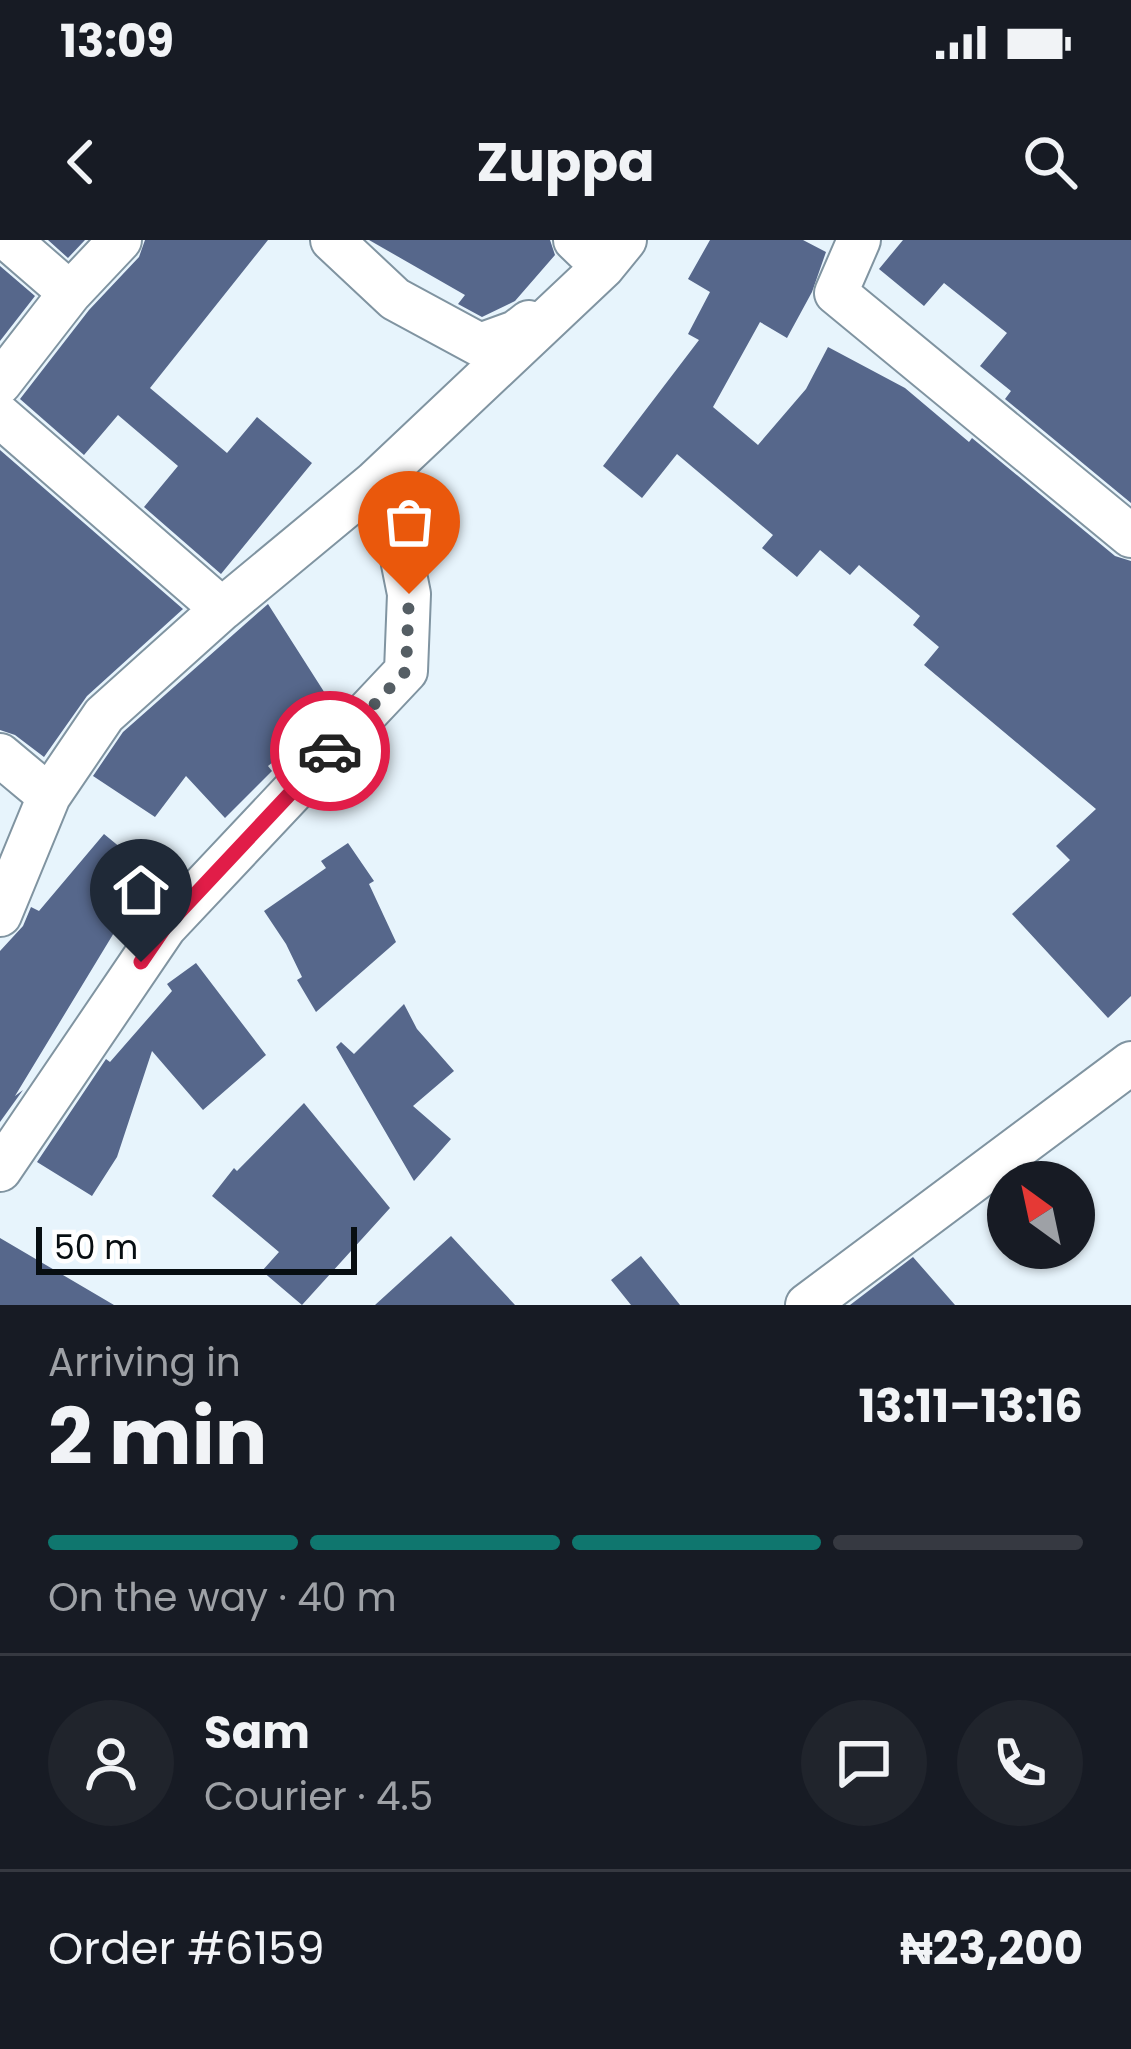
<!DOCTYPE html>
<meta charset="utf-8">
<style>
:root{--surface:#171b24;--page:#20242c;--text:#f1f3f6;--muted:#9ea1a6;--line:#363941;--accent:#0f766e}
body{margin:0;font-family:Poppins,sans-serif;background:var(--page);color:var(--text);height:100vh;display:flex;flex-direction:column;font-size:45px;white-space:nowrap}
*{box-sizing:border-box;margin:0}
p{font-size:39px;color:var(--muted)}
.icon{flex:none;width:66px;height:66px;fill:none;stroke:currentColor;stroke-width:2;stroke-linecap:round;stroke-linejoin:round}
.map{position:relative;height:1065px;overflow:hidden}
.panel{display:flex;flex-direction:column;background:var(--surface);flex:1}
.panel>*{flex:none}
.needle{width:78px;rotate:327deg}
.buttons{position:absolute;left:987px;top:921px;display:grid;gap:24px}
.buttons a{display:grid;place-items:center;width:108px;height:108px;border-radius:50%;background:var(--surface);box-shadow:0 3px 9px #0004;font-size:60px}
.scale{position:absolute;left:36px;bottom:30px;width:321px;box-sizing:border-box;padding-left:12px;border:6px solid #070e12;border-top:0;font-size:33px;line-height:42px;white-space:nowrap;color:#070e12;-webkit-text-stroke:9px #fff;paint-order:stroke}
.pin{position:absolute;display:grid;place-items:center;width:102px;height:102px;color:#fff;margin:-123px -51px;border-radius:50% 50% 50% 0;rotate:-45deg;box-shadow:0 0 12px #0007}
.pin .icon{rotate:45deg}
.courier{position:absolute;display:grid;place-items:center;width:120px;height:120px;margin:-60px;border:9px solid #e11d48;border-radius:50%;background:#fff;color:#222;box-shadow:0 3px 15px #0007}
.head em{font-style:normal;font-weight:700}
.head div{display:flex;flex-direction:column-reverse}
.head{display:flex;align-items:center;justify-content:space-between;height:204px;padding:0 48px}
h1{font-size:78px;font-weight:700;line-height:90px}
.bar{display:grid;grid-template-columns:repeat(4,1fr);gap:18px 12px;align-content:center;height:144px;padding:0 48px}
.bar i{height:15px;border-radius:9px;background:var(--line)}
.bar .on{background:var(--accent)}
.bar p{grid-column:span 4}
.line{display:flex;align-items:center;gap:30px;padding:0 48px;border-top:3px solid var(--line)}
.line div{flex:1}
.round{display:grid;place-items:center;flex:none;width:126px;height:126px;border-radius:63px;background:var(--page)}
.status{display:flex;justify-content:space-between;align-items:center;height:84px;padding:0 60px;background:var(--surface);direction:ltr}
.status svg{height:33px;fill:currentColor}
header{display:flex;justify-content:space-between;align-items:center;height:156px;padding:0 48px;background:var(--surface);font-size:54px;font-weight:700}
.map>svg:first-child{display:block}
.building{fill:#56678b}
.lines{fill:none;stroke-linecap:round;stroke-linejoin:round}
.street-casing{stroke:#8094a1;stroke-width:46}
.street{stroke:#fff;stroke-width:42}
.done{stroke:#555e64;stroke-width:12;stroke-dasharray:0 21.6}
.route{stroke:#e11d48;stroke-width:15}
</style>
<div class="status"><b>13:09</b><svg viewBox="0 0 49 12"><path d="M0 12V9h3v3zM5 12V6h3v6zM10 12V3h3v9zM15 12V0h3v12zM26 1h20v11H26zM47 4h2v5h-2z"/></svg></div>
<header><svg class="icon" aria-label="back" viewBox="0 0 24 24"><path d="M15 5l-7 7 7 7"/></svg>Zuppa<svg class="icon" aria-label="search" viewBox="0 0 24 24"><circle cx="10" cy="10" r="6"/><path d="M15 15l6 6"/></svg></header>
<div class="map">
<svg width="1131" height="1065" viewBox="0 0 1131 1065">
<rect width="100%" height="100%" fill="#e7f4fc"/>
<path class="building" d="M48,0h37l-17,18z
M145,0h123l-118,148 77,65 30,-36 55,46 -91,111 -77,-67 34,-41 -60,-51 -34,40 -64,-56 69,-89 50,-53z
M369,0h181l5,15 -40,46 -33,16 -24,-13 7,-9z
M710,0h93l23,12 -14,40 -25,46 -27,-16 -47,85 45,38 48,-56 22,-42 77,41 64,54 3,-4 143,118 16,5v435l-23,22 -96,-104 58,-54 -14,-14 40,-37 -172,-144 15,-18 -26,-22 7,-9 -61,-51 -9,10 -30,-25 -23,27 -35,-29 11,-13 -96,-81 -35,44 -39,-32 96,-126 -11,-6 22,-42 -22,-13z
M903,0h228v263l-126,-104 6,-8 -31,-25 27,-33 -63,-50 -20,23 -45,-37z
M0,26l35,30 -35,45z
M0,210l183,159 -96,87 -43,61 -29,-22 -15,-5z
M268,364l67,105 -12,13 -55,44 4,5 -47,47 -39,-42 -31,41 -62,-41 30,-44z
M104,594l57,47 -26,32 -6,-5 -114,188 8,-6 -23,32v-171l23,-25 8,-19 8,4z
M348,603l26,38 -5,3 27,58 -80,70 -19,-32 5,-3 -16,-33 -22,-33 62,-43 -5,-7z
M196,723l70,92 -63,55 -51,-59 -35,106 -25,39 -55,-34 69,-103 4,3 62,-71 -5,-7z
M404,764l13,25 37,42 -41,35 38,33 -37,42 -78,-134 5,-5 13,12z
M304,863l86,105 -88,97 -40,-34 17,-19 -67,-56 22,-28 3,3z
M451,996l64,69h-140z
M0,998l114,67h-114z
M641,1016l39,49h-49l-20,-25z
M913,1017l42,48h-105z"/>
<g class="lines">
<g class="street-casing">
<path id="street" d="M9,0l61,53
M332,0l63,59 85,46 36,-13 13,-10
M575,0l28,27
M859,0l-23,53 295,243
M0,143l70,-90 50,-53
M0,176l222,193
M0,515l49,41
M0,675l49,-119 55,-81 118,-106 152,-126 229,-216 22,-27
M0,930l165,-243 241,-256 3,-77 -9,-45 -26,-66
M807,1065l324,-242"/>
</g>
<use href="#street" class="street"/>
</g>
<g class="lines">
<path class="done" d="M330,511l76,-80 3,-77"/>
<path class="route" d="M141,722l24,-35 165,-176"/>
</g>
</svg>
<div class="buttons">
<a><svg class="needle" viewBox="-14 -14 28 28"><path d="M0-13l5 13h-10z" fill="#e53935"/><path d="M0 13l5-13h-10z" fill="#9ea1a6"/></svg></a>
</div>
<div class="scale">50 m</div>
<div class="pin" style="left:409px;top:354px;background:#ea580c"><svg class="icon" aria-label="bag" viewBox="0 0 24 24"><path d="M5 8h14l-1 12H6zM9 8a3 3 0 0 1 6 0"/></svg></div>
<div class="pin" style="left:141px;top:722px;background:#1f2937"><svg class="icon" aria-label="home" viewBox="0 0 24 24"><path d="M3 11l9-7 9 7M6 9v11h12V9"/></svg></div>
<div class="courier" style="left:330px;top:511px"><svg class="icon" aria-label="car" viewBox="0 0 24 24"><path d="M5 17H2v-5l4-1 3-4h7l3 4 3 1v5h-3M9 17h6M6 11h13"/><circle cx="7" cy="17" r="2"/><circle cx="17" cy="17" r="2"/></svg></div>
</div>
<section class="panel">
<div class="head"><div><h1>2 min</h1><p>Arriving in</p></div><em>13:11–13:16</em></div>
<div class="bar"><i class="on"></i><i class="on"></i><i class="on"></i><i></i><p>On the way · 40 m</p></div>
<div class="line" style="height:216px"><a class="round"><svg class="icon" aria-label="person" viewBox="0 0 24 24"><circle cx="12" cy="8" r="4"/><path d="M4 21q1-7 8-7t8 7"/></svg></a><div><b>Sam</b><p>Courier · 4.5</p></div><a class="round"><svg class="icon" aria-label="chat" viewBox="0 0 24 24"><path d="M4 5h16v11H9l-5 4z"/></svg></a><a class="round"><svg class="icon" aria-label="phone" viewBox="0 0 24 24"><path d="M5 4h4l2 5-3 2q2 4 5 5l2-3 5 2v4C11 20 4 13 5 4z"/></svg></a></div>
<div class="line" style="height:156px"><div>Order #6159</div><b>₦23,200</b></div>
</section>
